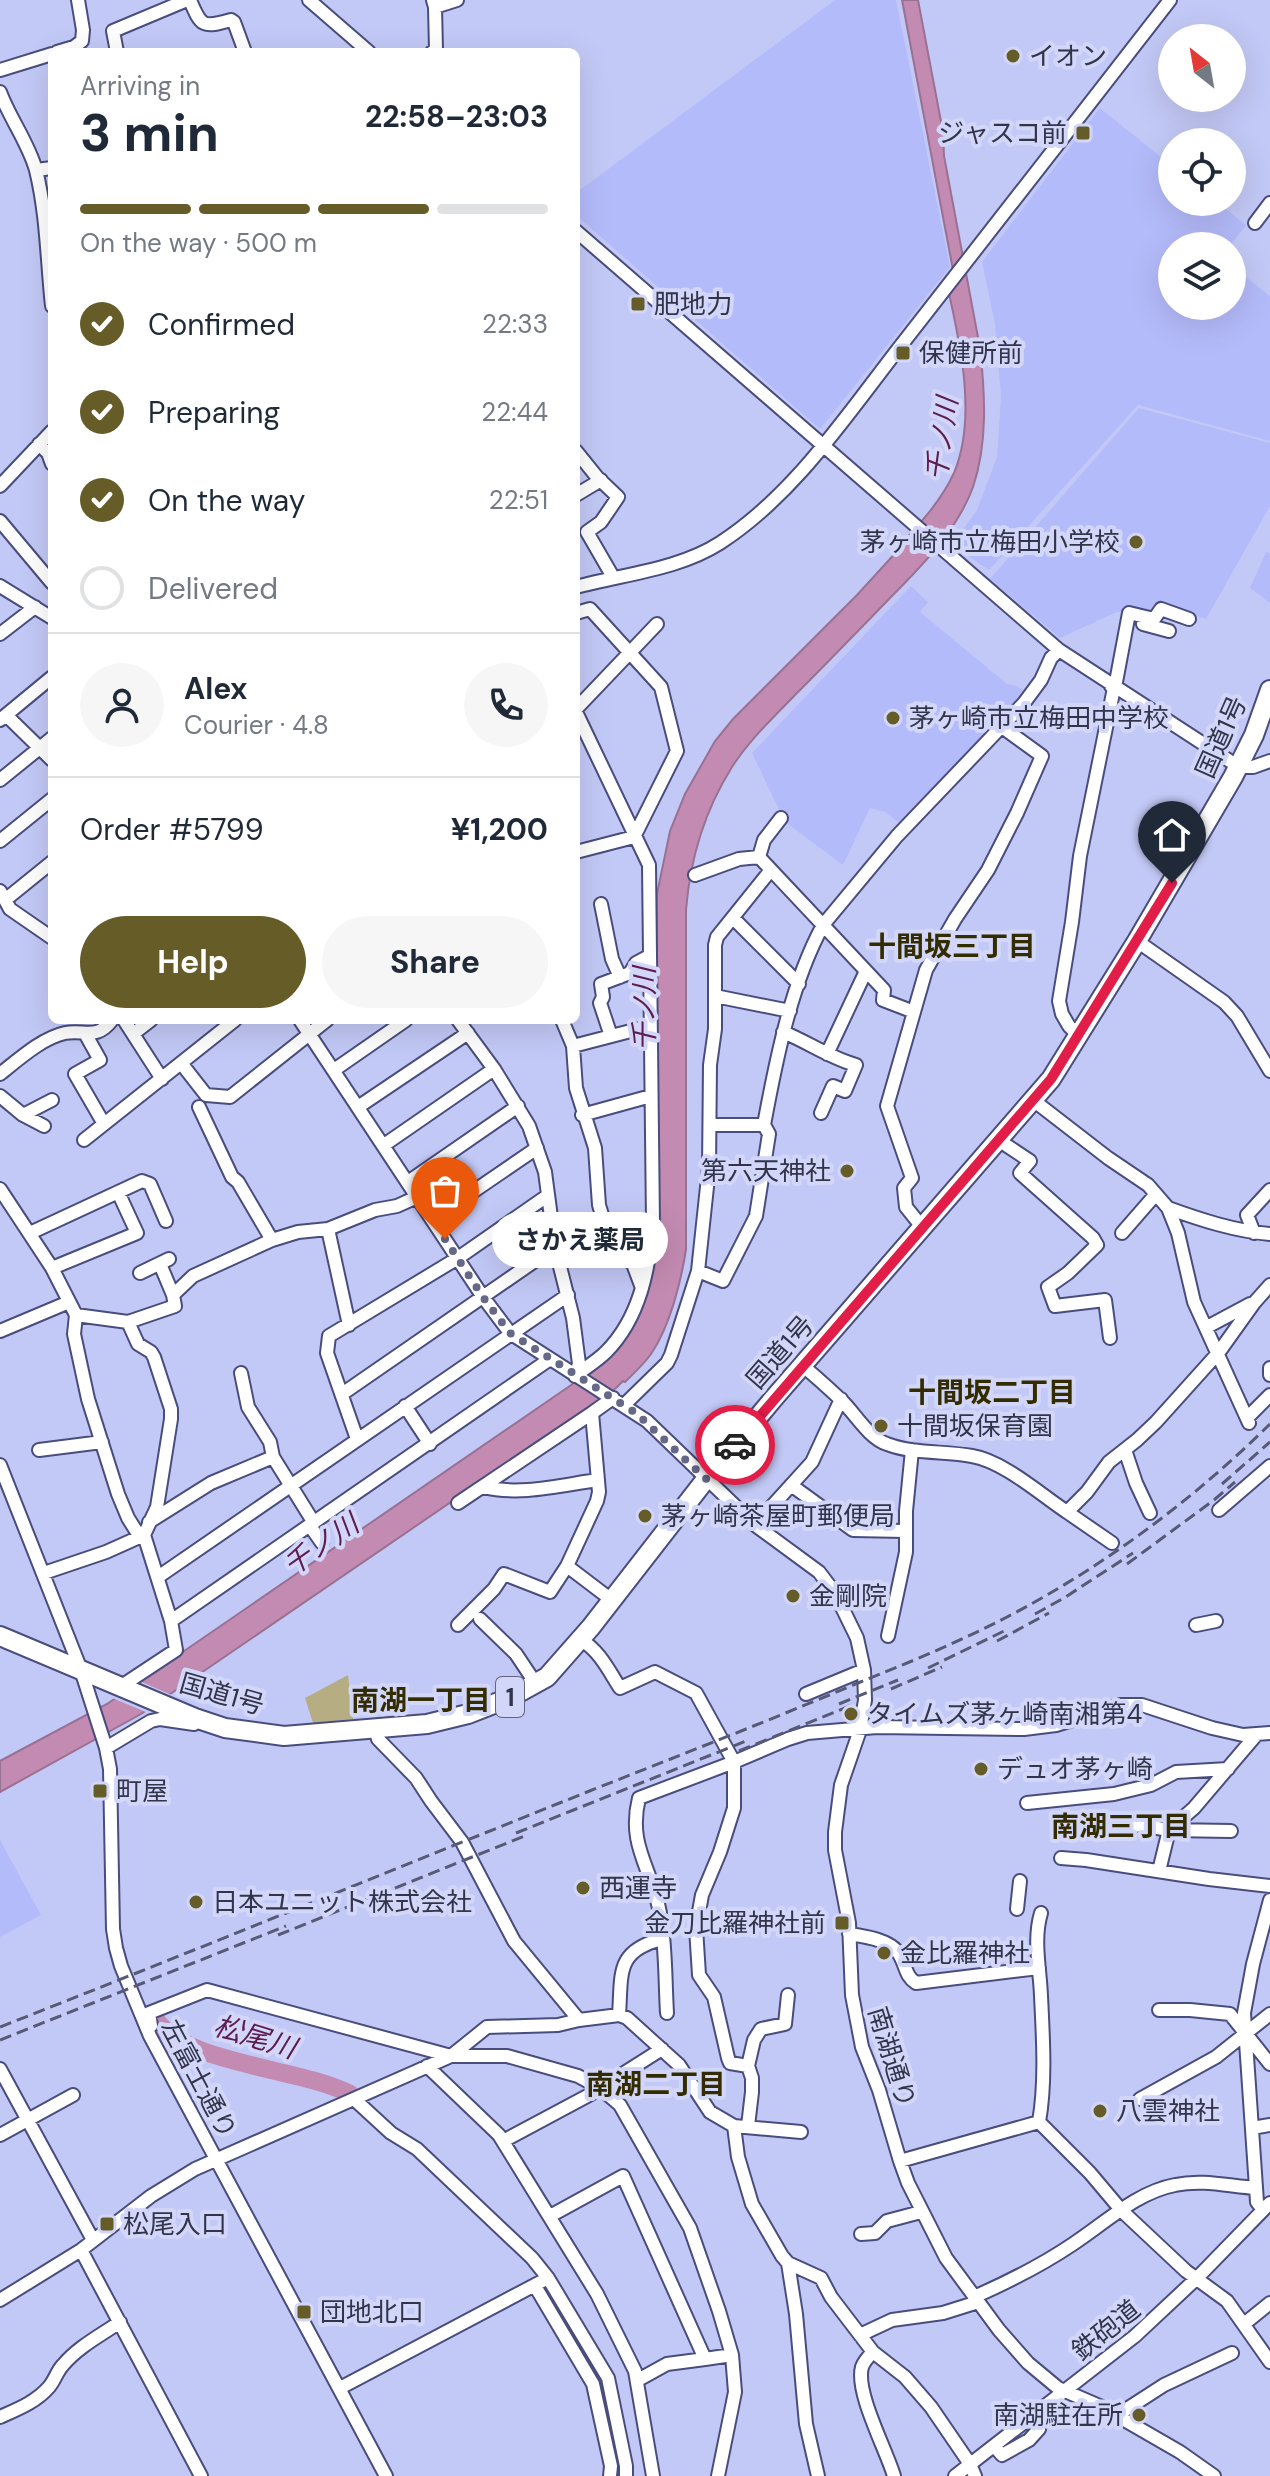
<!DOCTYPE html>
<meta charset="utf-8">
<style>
:root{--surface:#fff;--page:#f6f6f7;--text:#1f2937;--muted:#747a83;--line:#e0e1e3;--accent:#655c28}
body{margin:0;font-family:"DM Sans","Noto Sans JP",sans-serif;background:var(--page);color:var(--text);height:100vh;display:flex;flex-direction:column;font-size:30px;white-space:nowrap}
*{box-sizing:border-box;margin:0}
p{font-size:26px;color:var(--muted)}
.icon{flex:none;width:44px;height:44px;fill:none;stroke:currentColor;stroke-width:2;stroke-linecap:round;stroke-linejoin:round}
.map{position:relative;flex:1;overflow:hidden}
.details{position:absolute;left:48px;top:48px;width:532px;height:976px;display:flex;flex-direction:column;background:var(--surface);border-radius:12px;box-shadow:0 8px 32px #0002}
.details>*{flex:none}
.needle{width:52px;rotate:329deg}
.buttons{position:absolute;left:1158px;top:24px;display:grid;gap:16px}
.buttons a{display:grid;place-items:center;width:88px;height:88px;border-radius:50%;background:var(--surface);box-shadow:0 8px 32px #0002;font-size:40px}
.pin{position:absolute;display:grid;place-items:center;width:68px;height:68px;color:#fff;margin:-82px -34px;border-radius:50% 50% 50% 0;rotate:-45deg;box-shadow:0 0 8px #0007}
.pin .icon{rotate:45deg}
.courier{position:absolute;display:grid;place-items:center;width:80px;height:80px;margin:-40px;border:6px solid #e11d48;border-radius:50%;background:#fff;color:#222;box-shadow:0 2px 10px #0007}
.bubble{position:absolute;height:56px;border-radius:28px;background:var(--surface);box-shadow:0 8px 32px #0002;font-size:26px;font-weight:700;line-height:56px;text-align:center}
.headline em{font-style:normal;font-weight:700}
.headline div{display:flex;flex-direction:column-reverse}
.headline{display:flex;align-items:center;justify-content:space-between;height:136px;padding:0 32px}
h1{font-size:52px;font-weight:700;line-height:60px}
.bar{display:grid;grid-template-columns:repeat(4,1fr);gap:12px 8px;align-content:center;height:96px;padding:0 32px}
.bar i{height:10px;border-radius:6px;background:var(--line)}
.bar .selected{background:var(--accent)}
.bar p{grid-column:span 4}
.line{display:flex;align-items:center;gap:20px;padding:0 32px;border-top:2px solid var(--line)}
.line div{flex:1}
.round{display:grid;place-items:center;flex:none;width:84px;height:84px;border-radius:42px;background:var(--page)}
ol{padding:0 32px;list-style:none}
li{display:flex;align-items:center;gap:24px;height:88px}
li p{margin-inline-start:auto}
li .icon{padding:8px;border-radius:50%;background:var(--accent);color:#fff;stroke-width:4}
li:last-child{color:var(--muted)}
li i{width:44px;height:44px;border:4px solid var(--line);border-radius:50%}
.action{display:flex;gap:16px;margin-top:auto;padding:16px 32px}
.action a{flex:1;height:92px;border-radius:48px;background:var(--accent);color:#fff;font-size:32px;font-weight:700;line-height:92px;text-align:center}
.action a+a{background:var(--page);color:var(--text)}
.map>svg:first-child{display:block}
.built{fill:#b4bbfa}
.green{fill:#b6ae82}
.water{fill:#c48bb2;stroke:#987193;stroke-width:2}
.pier{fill:#c3c9f6}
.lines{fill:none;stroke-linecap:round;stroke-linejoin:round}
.river{stroke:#c48bb2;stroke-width:18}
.minor-casing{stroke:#494d7d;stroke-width:16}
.highway-casing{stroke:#494d7d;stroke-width:22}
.minor{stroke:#fff;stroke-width:12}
.highway{stroke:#fff;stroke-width:18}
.rail{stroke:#575a76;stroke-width:3;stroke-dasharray:12 6;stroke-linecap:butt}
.done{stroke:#656886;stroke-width:8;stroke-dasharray:0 14.4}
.route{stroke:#e11d48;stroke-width:10}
.poi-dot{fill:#655c28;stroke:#d2d7f9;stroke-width:3}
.labels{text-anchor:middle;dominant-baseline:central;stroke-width:8;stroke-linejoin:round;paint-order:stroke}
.shield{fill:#d2d7f9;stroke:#62657e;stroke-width:2}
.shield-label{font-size:24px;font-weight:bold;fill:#32344a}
.poi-label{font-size:26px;fill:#32344a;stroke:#d2d7f9;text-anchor:start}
.street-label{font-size:26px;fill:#32344a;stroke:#d2d7f9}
.water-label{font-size:28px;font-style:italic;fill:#5e1b4e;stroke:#d2d7f9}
.neighbourhood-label{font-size:28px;font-weight:bold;fill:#342c01;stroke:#d2d7f9}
</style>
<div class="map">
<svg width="1270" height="2476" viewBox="0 0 1270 2476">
<rect width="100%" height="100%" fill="#c3c9f6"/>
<path class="built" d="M835,0h61l54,267 -130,162 -244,-214v-22z
M1100,108l72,58v36h45l29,23 -16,21h-58v60h60v-40l38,30v145l-132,-36 -149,165 -37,-25 25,-35 20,-53 4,-61 -6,-72 -13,-62z
M1139,408l131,35v63l-64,113 -46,-15 -6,9 -37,-1 -57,26 -70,-59z
M1266,552l4,1v50l-20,-15z
M911,586l17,16 -8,10 87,72 10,2 9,6 -115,124 -6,1 -7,5 -13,-10 -15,-4 -27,57 -58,-43 -33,-69z
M0,1840l41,75 -41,22z"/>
<path class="green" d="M348,1675l5,44 -40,4 -8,-25z"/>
<path class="water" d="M902,0h16l25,132 1,24 36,192c5,45 8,95 -7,139 -15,42 -52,80 -83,111 -31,32 -62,64 -94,96 -22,23 -46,45 -64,73 -27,43 -42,93 -46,143v339c-5,33 -16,77 -35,105 -7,10 -17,19 -26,28l-2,-1 -7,7 -48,34 -427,292 -141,78v-31l107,-57 486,-334c44,-33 56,-74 64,-126v-350l13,-63 15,-37 30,-53 18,-22 124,-124 43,-47 -1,-2c20,-21 42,-45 55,-73 24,-57 5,-135 -8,-193l7,-10z"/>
<path class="pier" d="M137,1680l37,16 -26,17 -38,-16z"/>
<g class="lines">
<path class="river" d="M154,2016c23,48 149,52 196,78"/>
<g class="minor-casing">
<path id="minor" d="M190,0c11,27 13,28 41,20l3,2 11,30
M309,0l60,52
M435,7l22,-7
M57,52l17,-5 8,-6 1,-11 -5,-30
M117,52l-4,-21 74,-31
M432,52l4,-2 -1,-43 -2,-7
M0,70l52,-16
M0,92c10,27 28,50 36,78 11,45 11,90 16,136
M36,170l16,-2
M1255,223l15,-20
M576,231l483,419 180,117h14l17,-6
M39,444l9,9 4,11
M576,451l21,26 21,20 -17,25 -14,10 26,45
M0,486l52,-55
M576,495l25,-15
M0,521l52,62
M0,586l52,32
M576,587c47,-13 102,-17 144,-44 77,-50 130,-133 186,-204 89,-113 176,-226 264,-339
M576,613l14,-4 71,78 16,64 -43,86 -58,15
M1143,624l26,7
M0,634l35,-27
M1111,686l5,-4 13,-69 25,6 7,-10 28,10
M576,709l81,-85
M6,715l46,45
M0,720l52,-43
M0,780l52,-42
M0,841l52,-42
M759,857l5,-17 17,-22
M695,875l44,-16 20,-2 125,133 -1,10 31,12
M0,891l10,18 42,29
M5,900l47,-38
M601,904l11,55 8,18
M733,918l66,66
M1137,941l87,61 13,14 33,55
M715,996l75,15
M124,1020l38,59
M300,1020l183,277 27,36 137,88 108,104 64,47 16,21 22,45 7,32 1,30 -5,30 -19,55 -6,47v18l14,73 3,72 10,52 17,43 21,71 8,22 38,75 53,72 29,33 30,25 44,19 78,45 34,24
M458,1020l36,49 35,57 16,46 10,75 18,71 6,46 -4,12
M562,1020l11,26 3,42 19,60 4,57 13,43 21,16 9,24
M783,1032c25,10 47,26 73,33l-11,26 -12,-5 -12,27
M133,1034l18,-14
M86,1035l14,25 -25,14 29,50
M611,1036l-11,-33 3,-6 -2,-13 29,-11 6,-10 13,-7
M1079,1036l-10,-10 -7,-12 -3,-13 13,-79 8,-66 34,-168
M573,1046l77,-20
M827,1054l39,-83
M181,1063l25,32 24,2 97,-77
M334,1070l72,-50
M0,1074c19,-15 42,-36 65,-41 20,-4 31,8 47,-13
M0,1096l23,19 21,11
M1033,1100l75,58 40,27 20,23 10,25 16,69 55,121
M199,1107l33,70 6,5 34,58
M358,1107l110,-74
M23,1115l29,-15
M582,1115l69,-19
M710,1125h54
M1000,1137l6,8 24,16 -10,12 73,65 4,7 -29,28 -20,14 7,19 50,-6 5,38
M84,1140l151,-120
M384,1145l110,-76
M408,1182l110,-76
M0,1189l52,79 24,47 -2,19 14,65 30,95 10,24 12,19
M1168,1208c33,12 67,23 102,26
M433,1219l104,-71
M922,1227l-16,-20 -2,-19 8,-10 -25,-72 39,-136 29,-51 33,-49 29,-57 25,-57 -40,-29
M30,1233l112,-52 8,3 16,37
M1122,1233l34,-39
M1254,1233l-7,-18 23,-25
M160,1264l13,31
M52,1268l85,-35 -19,-41
M698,1271l25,10 33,-65 13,-82 -5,-9c12,-65 27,-141 59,-200l74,-89 127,-133 17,-23 10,-22 8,-8
M140,1273l29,-14
M76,1315l52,7 47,-16 -2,-11 20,-19 79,-36 26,-8 30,-3
M349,1325l-21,-96 47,-19 22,-4 20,-9
M1207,1327l43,-23
M0,1331l69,-29
M802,1365c14,12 28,24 41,37 13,13 26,36 44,42 26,10 57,7 85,12 31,5 68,38 95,56l20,-20 22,-30 28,-22 19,-18 63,-70 35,-49 16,-18
M1270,1368v7
M241,1373l7,34 22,35 3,15 41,66
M575,1376c10,-8 22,-15 31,-24 34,-34 43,-83 47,-129l-4,-358 -73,-153
M342,1394l213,-147
M624,1405l43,-42 4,-8 27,-84 11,-103 1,-103 5,-36v-84l2,-8 53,-66
M405,1406l25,38
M1247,1418l23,-23
M357,1439l-30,-86 2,-17 129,-78 89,-62
M39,1450l63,-8
M1125,1450l11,33 14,30
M0,1465l81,205 25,78 4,21 3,160 3,19 5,18 29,70 236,440
M791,1485l62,45 52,1
M484,1487c36,9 77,-2 114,-7
M458,1503l134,-90
M1219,1510l51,-44
M1067,1512l45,31
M149,1522l62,-39 62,-26
M755,1525l57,-63 29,-63
M310,1526l12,17
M44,1573l62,-21 38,-17
M158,1577l410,-282
M613,1601l-46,-35 30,-65 2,-9 -7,-79 21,-15
M480,1619l36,35 20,30
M171,1621l379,-262
M458,1625l36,-36 10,-15 46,18 17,-26
M1196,1625l20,-4
M888,1636l18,-84v-41l6,-61
M581,1640c18,10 28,31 39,48l35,-16 41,21 38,69v46l-14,44 -18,43 -6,33 3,47 15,22 14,61 2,5 18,3 4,12v14l-4,34
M120,1687l56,-37 -5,-29 -27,-86 13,-28 14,-88v-10l-17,-52 -3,-5 -13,-8 -10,-22
M806,1694l58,-24
M375,1729l3,10 38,39 15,23 31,41 52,99 65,79
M106,1748l45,-27 9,-2 34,5
M1027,1803l87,-9 37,-9 25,-13 52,-3
M1121,1829l19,-4 29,5 62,1
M1061,1858l25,2 123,19 61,7
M1159,1871l10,-41 25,-22 63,-74
M1017,1909l3,-28
M849,1934c15,2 42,6 50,20 7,11 6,22 17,29l123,-15
M1159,2010h31l40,4 40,50
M667,2013c-2,-33 -1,-68 -7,-100 -8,-45 -33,-67 -21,-115l95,-36 54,-23 19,-6 70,-6 147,2 32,-4 64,-20h22l70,23 31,7 27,-2
M619,2015c3,-41 -4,-64 43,-76
M151,2026l-2,-13 58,-23 244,66h56l71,20 22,12 20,17 70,123 29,83 13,44 -27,4
M427,2066l72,69 98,159 38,77 18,105
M748,2066l6,-26 7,-11 24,-5 3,-29
M0,2069l93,171
M354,2099l37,34 26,16 115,109 16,20 60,100 18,88v10
M1140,2099l76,-42 54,-43
M1039,2122l51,51 32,38 64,60 41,30 43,61
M1039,2122c7,-40 4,-85 2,-126 -1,-28 -8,-56 0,-83
M734,2126l4,31 14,47 30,52 6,7 33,15 10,19 42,55 32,25 26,30 39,57 5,12
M1252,2128l18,-3
M0,2135l73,-40
M503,2141l88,-47 71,-45
M900,2161l139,-39
M1263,2210l-6,-8 -13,-189 9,-49 17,-64
M550,2216l73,-40 82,183 -38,5 -29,16
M861,2234l14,-1 12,-12 34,-9
M81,2250l120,226
M788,2263l8,51 10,110 12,52
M535,2286l58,98 18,82 -1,10
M974,2297c34,-15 68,-32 99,-53 32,-21 64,-52 102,-59 27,-6 53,1 81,3
M0,2300l81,-50 70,-54 44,-27 256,-113 36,-29 71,-2 21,-5 40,-5 8,3 52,47 31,47 24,14 67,6
M1244,2324l26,-21
M860,2335l32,-15 51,-7 35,-11
M873,2352c-5,5 -9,9 -11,15 -7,25 24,82 32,109
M340,2388l208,-110
M1116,2416l48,-31 68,-32
M0,2417c18,-8 36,-15 49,-30 6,-7 8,-16 14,-22 15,-18 38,-30 57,-43
M994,2446l8,9 27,-15 10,-11 -5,-14
M718,2476l17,-84 -3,-37
M955,2476l180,-140 62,-58 73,-75"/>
</g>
<g class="highway-casing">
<path id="highway" d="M0,1636l195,82 30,10 59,8 143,-12 41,-10 41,-16 38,-21 44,-50 115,-148 68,-81 277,-319 86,-138 96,-164 21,-42 16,-45"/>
</g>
<use href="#minor" class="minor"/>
<use href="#highway" class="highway"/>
<path class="rail" d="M1222,1484l48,-42
M1127,1564l87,-64 21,-18
M1035,1614l29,-16 69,-45
M997,1641l52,-28
M928,1668l76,-37
M891,1689l51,-22
M839,1704l59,-24
M739,1751l111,-45
M516,1833l230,-92
M278,1935l249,-100
M0,2027c196,-77 392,-157 587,-235 91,-36 181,-71 271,-109 50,-20 101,-41 149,-66 96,-50 186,-117 263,-193
M0,2040l286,-114"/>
</g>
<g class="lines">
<path class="done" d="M445,1239l38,58 27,36 126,80 70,66 29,-34"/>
<path class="route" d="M735,1445l316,-366 121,-196"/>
</g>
<g class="poi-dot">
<circle cx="1013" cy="56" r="8"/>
<rect x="1075" y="125" width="16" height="16" rx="4"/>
<rect x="630" y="296" width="16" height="16" rx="4"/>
<rect x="895" y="345" width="16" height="16" rx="4"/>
<circle cx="1136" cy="542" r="8"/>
<circle cx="893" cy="718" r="8"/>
<circle cx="847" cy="1171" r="8"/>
<circle cx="881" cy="1426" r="8"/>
<circle cx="645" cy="1516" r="8"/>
<circle cx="793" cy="1596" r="8"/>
<circle cx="851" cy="1714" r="8"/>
<circle cx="981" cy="1769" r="8"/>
<rect x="92" y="1783" width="16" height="16" rx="4"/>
<circle cx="583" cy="1888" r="8"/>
<circle cx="196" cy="1902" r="8"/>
<rect x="834" y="1915" width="16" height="16" rx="4"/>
<circle cx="884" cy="1953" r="8"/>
<circle cx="1100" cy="2111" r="8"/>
<rect x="99" y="2216" width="16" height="16" rx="4"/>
<rect x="296" y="2304" width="16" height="16" rx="4"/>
<circle cx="1139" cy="2415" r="8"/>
</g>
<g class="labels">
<rect class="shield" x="496" y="1677" width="28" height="40" rx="6"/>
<g class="shield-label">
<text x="510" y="1697">1</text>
</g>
<g class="poi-label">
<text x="1029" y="56">イオン</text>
<text x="1067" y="133" text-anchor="end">ジャスコ前</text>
<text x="654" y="304">肥地力</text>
<text x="919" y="353">保健所前</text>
<text x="1120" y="542" text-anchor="end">茅ヶ崎市立梅田小学校</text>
<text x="909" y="718">茅ヶ崎市立梅田中学校</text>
<text x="831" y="1171" text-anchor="end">第六天神社</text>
<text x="897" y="1426">十間坂保育園</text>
<text x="661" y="1516">茅ヶ崎茶屋町郵便局</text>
<text x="809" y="1596">金剛院</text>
<text x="867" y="1714">タイムズ茅ヶ崎南湘第4</text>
<text x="997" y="1769">デュオ茅ヶ崎</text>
<text x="116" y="1791">町屋</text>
<text x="599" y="1888">西運寺</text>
<text x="212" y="1902">日本ユニット株式会社</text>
<text x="826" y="1923" text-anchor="end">金刀比羅神社前</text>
<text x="900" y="1953">金比羅神社</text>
<text x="1116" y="2111">八雲神社</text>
<text x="123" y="2224">松尾入口</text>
<text x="320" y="2312">団地北口</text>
<text x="1123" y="2415" text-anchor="end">南湖駐在所</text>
</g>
<g class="street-label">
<text transform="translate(1221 737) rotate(-66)">国道1号</text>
<text transform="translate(780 1352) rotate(-49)">国道1号</text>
<text transform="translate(222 1694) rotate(16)">国道1号</text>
<text transform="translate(892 2057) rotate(73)">南湖通り</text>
<text transform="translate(199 2079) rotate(62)">左富士通り</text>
<text transform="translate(1106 2330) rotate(-39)">鉄砲道</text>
</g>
<g class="water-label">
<text transform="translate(942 439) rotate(-82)">千ノ川</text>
<text transform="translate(644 1009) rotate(-90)">千ノ川</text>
<text transform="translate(321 1545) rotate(-35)">千ノ川</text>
<text transform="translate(255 2037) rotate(17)">松尾川</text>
</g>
<g class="neighbourhood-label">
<text x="952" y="946">十間坂三丁目</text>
<text x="992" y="1392">十間坂二丁目</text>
<text x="421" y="1700">南湖一丁目</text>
<text x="1121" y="1826">南湖三丁目</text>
<text x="656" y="2084">南湖二丁目</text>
</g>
</g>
</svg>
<div class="buttons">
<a><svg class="needle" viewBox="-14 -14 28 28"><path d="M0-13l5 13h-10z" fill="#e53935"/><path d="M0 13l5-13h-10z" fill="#747a83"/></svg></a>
<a><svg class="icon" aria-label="locate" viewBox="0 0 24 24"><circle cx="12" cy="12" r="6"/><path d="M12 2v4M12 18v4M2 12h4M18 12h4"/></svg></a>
<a><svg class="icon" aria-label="layers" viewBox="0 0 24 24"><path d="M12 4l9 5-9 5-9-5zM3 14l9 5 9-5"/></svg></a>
</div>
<div class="pin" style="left:445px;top:1239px;background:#ea580c"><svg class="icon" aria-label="bag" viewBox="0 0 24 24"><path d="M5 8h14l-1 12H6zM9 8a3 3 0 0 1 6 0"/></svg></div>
<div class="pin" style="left:1172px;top:883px;background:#1f2937"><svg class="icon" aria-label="home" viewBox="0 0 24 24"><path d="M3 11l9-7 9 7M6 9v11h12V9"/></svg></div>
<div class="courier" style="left:735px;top:1445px"><svg class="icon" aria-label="car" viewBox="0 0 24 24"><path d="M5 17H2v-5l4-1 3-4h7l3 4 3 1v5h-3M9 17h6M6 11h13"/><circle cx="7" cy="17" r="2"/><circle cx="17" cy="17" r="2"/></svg></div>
<div class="bubble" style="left:492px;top:1212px;width:176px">さかえ薬局</div>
<section class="details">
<div class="headline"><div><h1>3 min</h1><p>Arriving in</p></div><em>22:58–23:03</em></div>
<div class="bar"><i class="selected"></i><i class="selected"></i><i class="selected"></i><i></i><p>On the way · 500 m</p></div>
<ol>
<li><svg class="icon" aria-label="check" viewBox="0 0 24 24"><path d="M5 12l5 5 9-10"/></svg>Confirmed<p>22:33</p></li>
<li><svg class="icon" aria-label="check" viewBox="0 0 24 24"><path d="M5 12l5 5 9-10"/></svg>Preparing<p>22:44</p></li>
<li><svg class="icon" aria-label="check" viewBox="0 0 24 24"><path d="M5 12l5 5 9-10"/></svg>On the way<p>22:51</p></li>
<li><i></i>Delivered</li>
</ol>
<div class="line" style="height:144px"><a class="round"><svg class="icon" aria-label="person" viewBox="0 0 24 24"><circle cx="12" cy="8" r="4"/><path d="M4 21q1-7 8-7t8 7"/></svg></a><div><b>Alex</b><p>Courier · 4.8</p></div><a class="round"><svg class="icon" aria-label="phone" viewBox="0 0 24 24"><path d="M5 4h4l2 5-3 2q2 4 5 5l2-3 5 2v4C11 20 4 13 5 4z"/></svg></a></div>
<div class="line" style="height:104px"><div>Order #5799</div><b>¥1,200</b></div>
<div class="action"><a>Help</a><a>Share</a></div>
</section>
</div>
